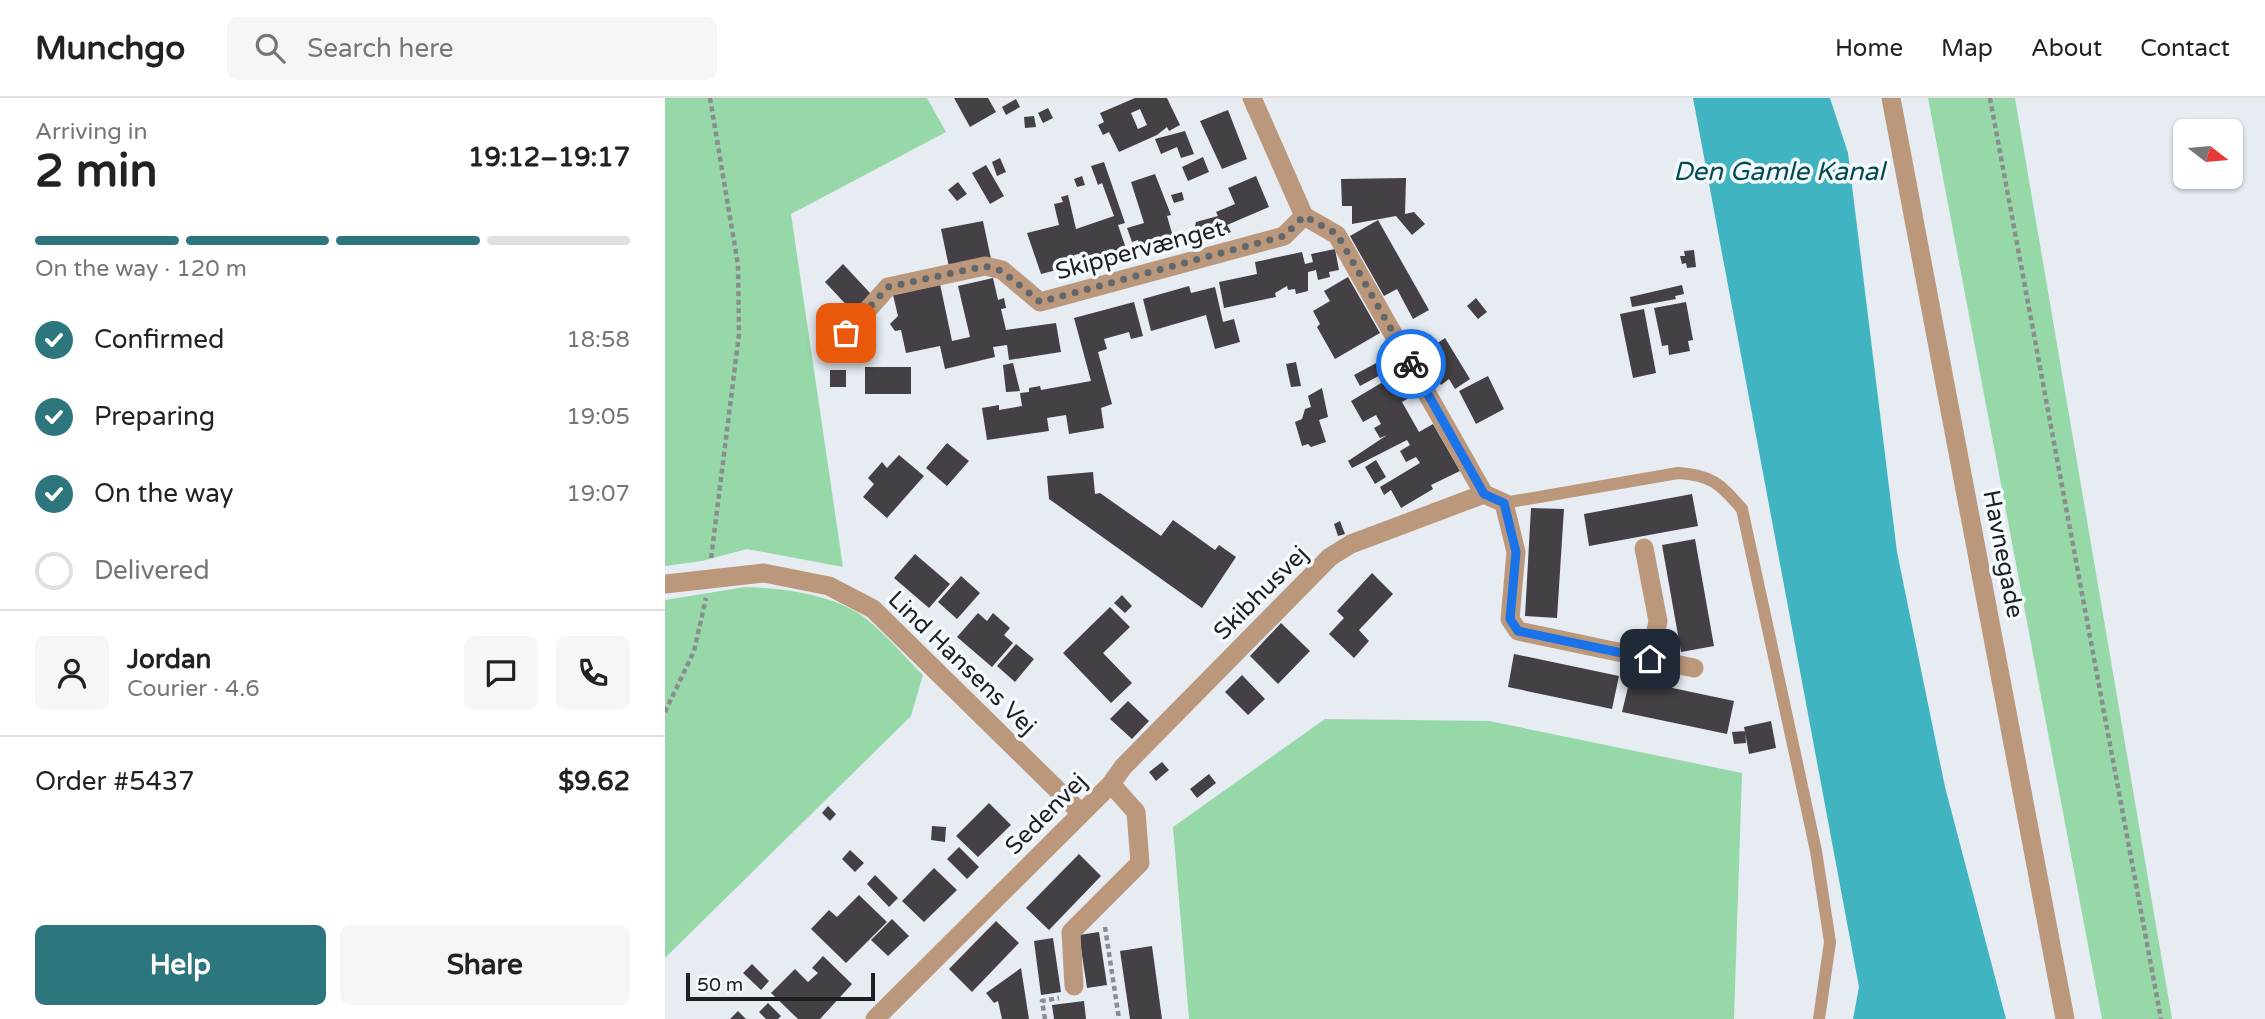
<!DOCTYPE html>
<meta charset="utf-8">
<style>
:root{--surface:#fff;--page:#f6f6f6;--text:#222;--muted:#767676;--line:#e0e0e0;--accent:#2d767d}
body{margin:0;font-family:"Varela Round",sans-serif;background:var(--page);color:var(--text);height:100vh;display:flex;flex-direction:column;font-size:26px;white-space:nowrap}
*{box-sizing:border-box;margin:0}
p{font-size:23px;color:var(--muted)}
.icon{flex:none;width:38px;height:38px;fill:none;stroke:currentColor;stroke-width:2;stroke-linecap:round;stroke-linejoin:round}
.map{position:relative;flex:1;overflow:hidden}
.drawer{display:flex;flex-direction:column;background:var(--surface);width:665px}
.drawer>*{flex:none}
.needle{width:46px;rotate:106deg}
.buttons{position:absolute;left:1508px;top:21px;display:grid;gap:14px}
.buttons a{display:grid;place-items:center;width:70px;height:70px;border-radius:10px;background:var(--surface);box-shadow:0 2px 5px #0004;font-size:35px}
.scale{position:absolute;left:21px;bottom:18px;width:189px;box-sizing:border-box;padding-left:7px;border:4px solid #1d1f21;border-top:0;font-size:19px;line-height:24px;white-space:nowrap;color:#1d1f21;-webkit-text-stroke:5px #f4f9fe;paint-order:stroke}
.pin{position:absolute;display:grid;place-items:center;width:60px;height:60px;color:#fff;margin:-30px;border-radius:14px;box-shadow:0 4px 10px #0006}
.courier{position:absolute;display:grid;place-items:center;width:70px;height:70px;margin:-35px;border:5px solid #1a73e8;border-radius:50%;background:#fff;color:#222;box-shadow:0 2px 9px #0007}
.summary em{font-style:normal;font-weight:700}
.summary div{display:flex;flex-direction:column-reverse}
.summary{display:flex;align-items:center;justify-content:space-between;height:119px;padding:0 35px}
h1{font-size:46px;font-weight:700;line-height:52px}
.bar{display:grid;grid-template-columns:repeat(4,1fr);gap:10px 7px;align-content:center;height:84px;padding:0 35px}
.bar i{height:9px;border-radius:5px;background:var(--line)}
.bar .active{background:var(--accent)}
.bar p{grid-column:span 4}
.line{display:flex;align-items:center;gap:18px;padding:0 35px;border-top:2px solid var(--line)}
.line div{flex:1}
.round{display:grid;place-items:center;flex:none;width:74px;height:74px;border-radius:10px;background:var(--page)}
ol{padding:0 35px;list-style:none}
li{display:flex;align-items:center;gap:21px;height:77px}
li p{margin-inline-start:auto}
li .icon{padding:7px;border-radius:50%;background:var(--accent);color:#fff;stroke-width:4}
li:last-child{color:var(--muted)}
li i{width:38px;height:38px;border:4px solid var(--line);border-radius:50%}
.cta{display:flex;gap:14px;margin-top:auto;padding:14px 35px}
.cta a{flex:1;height:80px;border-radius:10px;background:var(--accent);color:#fff;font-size:28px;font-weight:700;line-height:80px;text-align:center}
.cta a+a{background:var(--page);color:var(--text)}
header{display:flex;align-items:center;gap:42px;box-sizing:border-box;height:98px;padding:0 35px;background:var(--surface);border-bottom:2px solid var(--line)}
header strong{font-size:33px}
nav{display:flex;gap:38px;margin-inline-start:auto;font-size:24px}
.search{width:490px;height:63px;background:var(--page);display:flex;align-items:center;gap:18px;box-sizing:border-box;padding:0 24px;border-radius:10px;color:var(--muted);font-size:26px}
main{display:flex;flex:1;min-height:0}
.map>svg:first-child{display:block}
.green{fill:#97d8a9}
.water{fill:#40b4c1}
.building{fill:#444045;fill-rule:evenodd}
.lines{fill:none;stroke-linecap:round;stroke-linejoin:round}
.path{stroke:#898d91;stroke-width:4.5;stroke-dasharray:5 3.5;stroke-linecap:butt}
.service{stroke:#bb987c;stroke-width:12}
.minor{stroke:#bb987c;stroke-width:19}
.tertiary{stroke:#bb987c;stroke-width:19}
.done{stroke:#63676a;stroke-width:7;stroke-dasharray:0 12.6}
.route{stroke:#1a73e8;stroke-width:9}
.labels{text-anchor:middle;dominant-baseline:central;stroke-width:7;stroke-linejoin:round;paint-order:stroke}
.street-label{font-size:24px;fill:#1d1f21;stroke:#f4f9fe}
.water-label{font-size:26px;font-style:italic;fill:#034b52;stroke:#f4f9fe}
</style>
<header>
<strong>Munchgo</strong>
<div class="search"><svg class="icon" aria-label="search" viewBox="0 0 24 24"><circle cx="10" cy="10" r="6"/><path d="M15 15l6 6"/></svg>Search here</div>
<nav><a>Home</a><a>Map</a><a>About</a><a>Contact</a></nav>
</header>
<main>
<section class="drawer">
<div class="summary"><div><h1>2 min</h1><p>Arriving in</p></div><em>19:12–19:17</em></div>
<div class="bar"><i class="active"></i><i class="active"></i><i class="active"></i><i></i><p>On the way · 120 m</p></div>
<ol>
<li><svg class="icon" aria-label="check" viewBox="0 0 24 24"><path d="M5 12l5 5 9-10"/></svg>Confirmed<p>18:58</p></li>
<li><svg class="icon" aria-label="check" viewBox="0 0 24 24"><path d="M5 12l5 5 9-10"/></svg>Preparing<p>19:05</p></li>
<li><svg class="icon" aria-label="check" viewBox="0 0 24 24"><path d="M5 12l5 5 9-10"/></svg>On the way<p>19:07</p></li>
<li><i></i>Delivered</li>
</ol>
<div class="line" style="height:126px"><a class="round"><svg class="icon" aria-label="person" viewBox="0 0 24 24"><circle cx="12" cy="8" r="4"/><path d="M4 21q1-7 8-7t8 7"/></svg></a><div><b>Jordan</b><p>Courier · 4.6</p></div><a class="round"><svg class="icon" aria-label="chat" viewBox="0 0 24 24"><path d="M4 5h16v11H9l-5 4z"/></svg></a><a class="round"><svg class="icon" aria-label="phone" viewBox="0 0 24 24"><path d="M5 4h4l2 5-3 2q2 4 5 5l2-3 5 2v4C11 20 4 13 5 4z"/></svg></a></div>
<div class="line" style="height:91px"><div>Order #5437</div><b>$9.62</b></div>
<div class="cta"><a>Help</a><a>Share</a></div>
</section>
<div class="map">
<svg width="1600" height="921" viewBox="0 0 1600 921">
<rect width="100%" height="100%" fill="#e6ecf2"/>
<path class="green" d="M0,0h262l19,34 -155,82 52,353 -96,-18 -45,12 -37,5z
M1263,0h87l157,921h-70z
M80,489c38,1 94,8 124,34 19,16 36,36 54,54l-12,41 -246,242v-358z
M660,621l164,2 253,52 -8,246h-545l-16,-192z"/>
<path class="water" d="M1028,0h137l18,55 49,399 48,235 61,232h-153l6,-32z"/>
<path class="building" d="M289,0h34l8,14 -26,15z
M470,0h32l13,27 -11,6 -2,-4 -10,8 -38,17 -10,-20 -6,3 -5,-10 6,-3 -4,-9zM475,11l7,16 -9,4 -7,-16z
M351,1l4,8 -14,8 -4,-8z
M383,10l5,10 -10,5 -5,-10z
M563,12l19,49 -25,10 -22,-48z
M369,18l2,11 -11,1 -1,-11z
M520,33l9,23 -13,4 -4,-11 -16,7 -6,-15z
M538,59l6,15 -21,9 -6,-14z
M335,60l6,14 -9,4 -5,-14z
M439,64l21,61 -7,2 10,29 -31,11 -1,-4 -10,3 -3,-11 -9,2 2,10 -35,9 -14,-41 32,-8 -5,-21 9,-2 -2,-5 7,-2 8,34 38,-13 -12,-33 -4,2 -7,-19z
M321,67l18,31 -14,8 -18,-31z
M490,76l16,41 -4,1 7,24 -33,9 -3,-9 -6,2 -5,-14 17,-5 -13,-41z
M417,78l3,9 -8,2 -3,-8z
M591,78l13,31 -42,18 4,7 -26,11 -10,-17 1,-4 22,-6 -2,-4 19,-8 -7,-16z
M741,80l-1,36 9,-2 11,12 -13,11 -16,-19 -44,8v-18h-10l-1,-27z
M293,84l9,12 -10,7 -9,-11z
M517,94l2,8 -10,3 -3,-8z
M713,122l51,90 -16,9 -16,-30 -13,7 -34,-60z
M318,123l8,38 -42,8 -8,-38z
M670,151l4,21 -10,2 1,5 -12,3 -2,-10 -8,2v19l-12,3 -1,-5 -7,1 -1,-4 -12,7 1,4 -52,11 -5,-26 38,-8 -2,-12 47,-10 3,12 8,-2 -2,-8z
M1029,152l2,17 -9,1 -1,-5 -4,1 -2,-8h5l-1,-5z
M178,166l28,30 -18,18 -28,-30z
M683,179l32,56 -45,26 -18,-32 3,-3 -7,-13 17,-10 -6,-10z
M328,180l5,22 6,-2 2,10 -5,1 5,21 50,-7 5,29 -52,8 -2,-15 -14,2 2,10 -50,12 -5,-23 -34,7 -5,-23 -6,1 -5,-7 8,-8 -5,-21 47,-11 12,57 18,-4 -12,-51z
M1017,187l2,9 -9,2 1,3 -44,8 -2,-10z
M524,188l2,7 24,-6 8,35 11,-3 6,23 -25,7 -9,-34 -55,16 -8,-32z
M811,200l11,14 -9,7 -11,-13z
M469,204l9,34 -12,3 -2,-7 -25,7 3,10 -9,3 14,52 -11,4 3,20 -35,6 -3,-19 -19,3 2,13 -62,9 -5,-32 17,-3v5l23,-4 -2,-13 9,-1v-4l11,-2 1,4 50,-9 -17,-63z
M1021,204l7,38 -5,1 2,10 -21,4 -1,-10 -6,1 -8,-38z
M979,211l12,64 -23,5 -13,-64z
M780,240l25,41 -15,10 -6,-10 -8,6 -20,-31z
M728,256l6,11 -39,21 -6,-11z
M631,264l5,24 -10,1 -5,-23z
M348,265l7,28 -14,1 -3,-27z
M200,269h46v27h-46z
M165,272h16v17h-16z
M738,272l14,23 -15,9 17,30 14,-8 27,47 -29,14 2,4 -32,19 -10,-18 -7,5 -4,-8 40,-24 -4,-6 -10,5 -6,-11 10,-6 -3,-5 -55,28 -4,-7 39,-26 -7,3 -6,-10 7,-4 -5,-9 -13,7 -12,-21z
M823,278l16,33 -28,15 -17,-33z
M657,290l6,29 -9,3 7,22 -15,5 -3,-3 -6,2 -7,-24 7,-3 3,-10 6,-2 -3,-11z
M282,345l22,18 -22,25 -21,-18z
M234,357l25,21 -37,42 -24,-21 11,-13 -6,-6 14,-16 5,6z
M711,362l10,17 -11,7 -10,-17z
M428,374l2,22 5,-1 61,43 12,-16 42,30 4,-5 17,12 -34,51 -153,-109 -2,-23z
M1027,396l6,32 -109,20 -5,-32z
M866,410l33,1 -7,109 -32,-2z
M675,423l5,13 -7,2 -4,-12z
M1030,441l19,107 -33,6 -19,-107z
M250,456l35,30 -21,24 -35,-30z
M707,475l21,21 -34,36 10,11 -15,17 -25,-24 15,-16 -7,-7z
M296,478l19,17 -23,26 -19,-17z
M457,497l10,11 -7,7 -11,-10z
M445,509l20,20 -27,26 29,30 -21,20 -48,-50z
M313,515l9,8 6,-8 17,15 -6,7 9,8 -21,24 -35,-30z
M616,525l29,28 -32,33 -28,-28z
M351,546l18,15 -19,23 -18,-16z
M849,556l105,22 -7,33 -104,-22z
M577,577l23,24 -17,16 -23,-23z
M965,581l104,22 -7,33 -105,-22z
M463,603l21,20 -17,18 -22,-20z
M1106,623l5,27 -27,6 -5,-27z
M1080,633l1,12 -12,1 -2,-12z
M497,664l7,8 -13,11 -7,-9z
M544,676l7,9 -19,15 -7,-9z
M324,705l22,22 -33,32 -22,-21z
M163,708l8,8 -6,7 -8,-8z
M267,728l14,1 -1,15 -14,-2z
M294,749l20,20 -12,12 -20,-20z
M185,752l14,13 -9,9 -13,-13z
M414,756l22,22 -52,54 -23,-22z
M269,770l23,22 -33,32 -22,-21z
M210,777l23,23 -9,9 -22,-23z
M194,797l28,27 -41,41 -35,-34 18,-19 8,7z
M227,821l17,17 -21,20 -17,-16z
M331,823l23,22 -47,49 -23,-23z
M434,834l8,53 -20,3 -8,-53z
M388,840l8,54 -20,3 -7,-54z
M487,848l10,73h-32l-10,-68z
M158,858l29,28 -32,35h-22l-27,-26 24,-24 13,13 10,-9 -6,-5z
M87,866l17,17 -8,9 -18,-17z
M356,870l8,51h-27l-4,-18 -4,2 -8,-10z
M419,903l2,18h-32l-2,-14z
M103,905l13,13 -3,3h-12l-7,-7z
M73,913l8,8h-16z"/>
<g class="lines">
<path class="path" d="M45,0l28,167 1,69 -28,225
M1325,0l171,921
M0,614l29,-61 12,-53
M440,829l14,92
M380,921l-3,-18 17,-3"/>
<path class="service" d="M839,405l174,-30c35,2 43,12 64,36l74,342 14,91 -11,77"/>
<path class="minor" d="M587,0l52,118 33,19 147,259 20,9 12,49 -6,67 8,12 176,37
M182,235l41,-46 97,-21 17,4 38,32 244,-66 20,-20
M979,450l14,73 -8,38
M0,486l99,-11 65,13 44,23 208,204
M409,888l-3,-54 69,-69 -4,-51 -25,-28
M210,921l236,-235 12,-17 207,-210 21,-13 133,-50"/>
<path class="tertiary" d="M1226,0l174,921"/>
</g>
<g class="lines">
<path class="done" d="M181,235l42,-46 97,-21 17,5 38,31 244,-66 20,-20 33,18 74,130"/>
<path class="route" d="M746,266l73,130 20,9 12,49 -6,67 8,12 132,28"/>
</g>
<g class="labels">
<g class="street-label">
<text transform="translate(475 152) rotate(-15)">Skippervænget</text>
<text transform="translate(1338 456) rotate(79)">Havnegade</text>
<text transform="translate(596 495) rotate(-45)">Skibhusvej</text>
<text transform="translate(297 565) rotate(44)">Lind Hansens Vej</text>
<text transform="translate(381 716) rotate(-45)">Sedenvej</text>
</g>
<g class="water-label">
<text x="1114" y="73">Den Gamle Kanal</text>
</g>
</g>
</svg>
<div class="buttons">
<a><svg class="needle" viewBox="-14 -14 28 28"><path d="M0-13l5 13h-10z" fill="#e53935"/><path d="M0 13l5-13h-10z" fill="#767676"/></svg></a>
</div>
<div class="scale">50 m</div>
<div class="pin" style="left:181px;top:235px;background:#ea580c"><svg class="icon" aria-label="bag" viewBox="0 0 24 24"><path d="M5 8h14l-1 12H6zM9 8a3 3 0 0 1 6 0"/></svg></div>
<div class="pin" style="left:985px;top:561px;background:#1f2937"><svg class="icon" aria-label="home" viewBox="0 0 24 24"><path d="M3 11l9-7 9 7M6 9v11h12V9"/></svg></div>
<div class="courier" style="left:746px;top:266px"><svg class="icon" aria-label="bike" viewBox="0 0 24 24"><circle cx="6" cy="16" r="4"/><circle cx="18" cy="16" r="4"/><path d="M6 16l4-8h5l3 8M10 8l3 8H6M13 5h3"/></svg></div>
</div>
</main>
